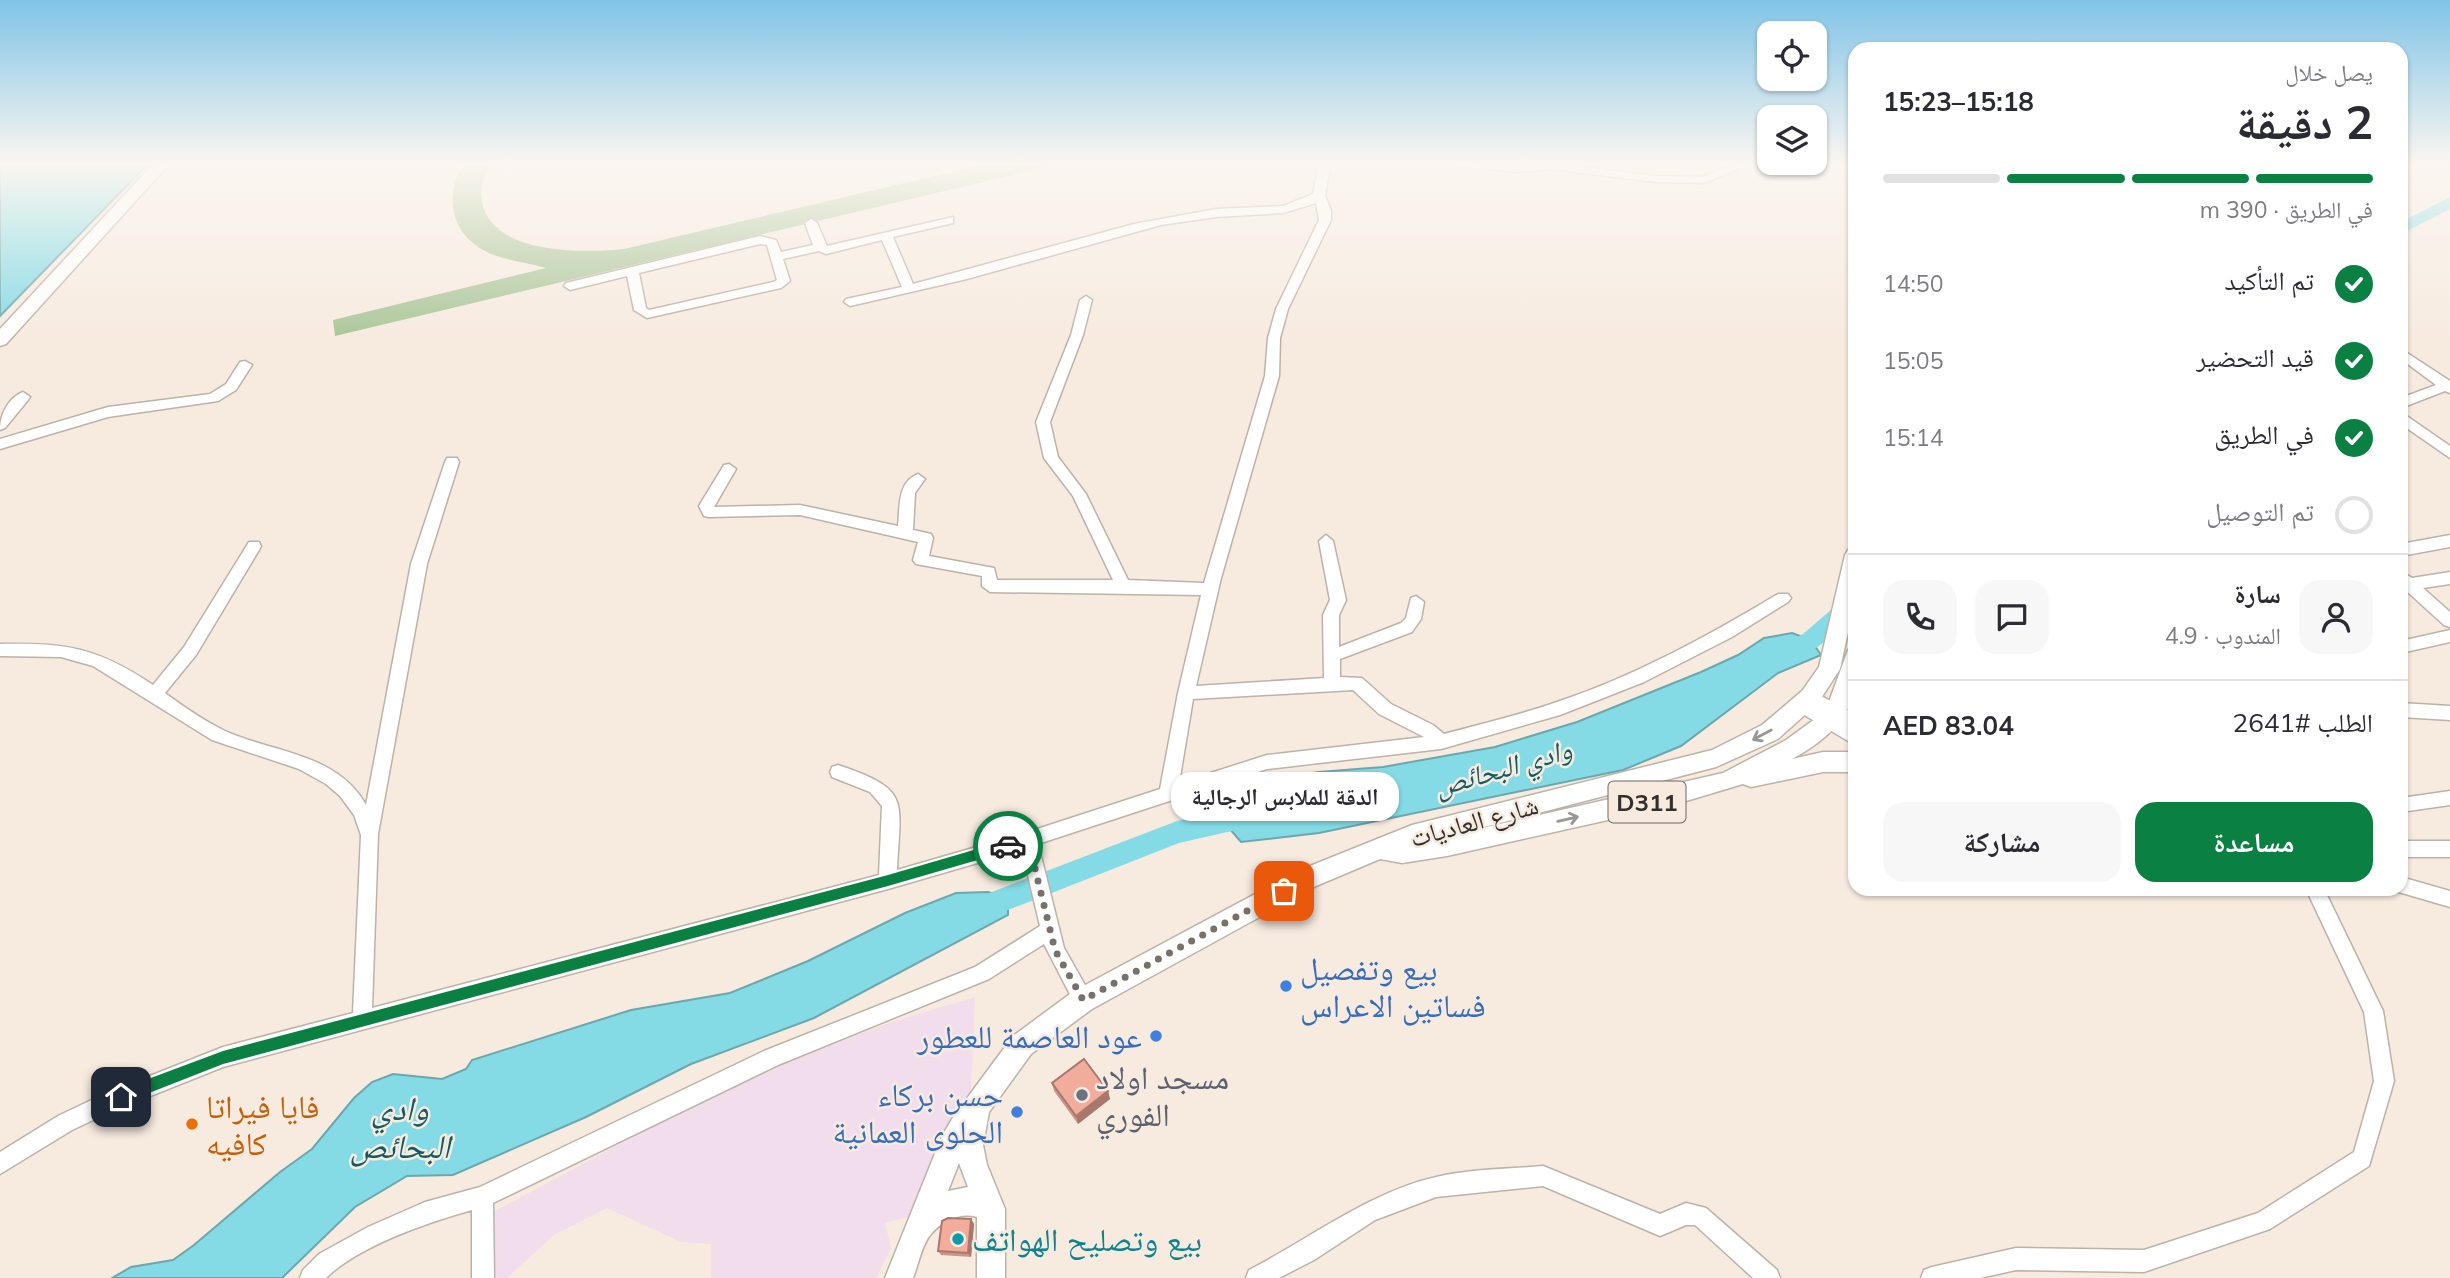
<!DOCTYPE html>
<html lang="ar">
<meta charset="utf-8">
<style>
:root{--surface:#fff;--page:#f7f7f7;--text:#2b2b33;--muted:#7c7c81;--line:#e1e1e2;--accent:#0b8043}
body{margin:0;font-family:Mulish,"Noto Naskh Arabic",sans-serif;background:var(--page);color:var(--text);direction:rtl;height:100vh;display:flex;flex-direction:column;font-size:26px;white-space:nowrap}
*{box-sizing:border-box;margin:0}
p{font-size:23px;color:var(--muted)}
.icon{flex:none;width:38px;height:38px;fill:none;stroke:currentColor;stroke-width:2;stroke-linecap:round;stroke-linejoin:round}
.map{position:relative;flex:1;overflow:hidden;direction:ltr}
.details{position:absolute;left:1848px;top:42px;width:560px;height:854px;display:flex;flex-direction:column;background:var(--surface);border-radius:21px;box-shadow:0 2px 5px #0004;direction:rtl}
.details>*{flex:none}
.tools{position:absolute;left:1757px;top:21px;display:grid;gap:14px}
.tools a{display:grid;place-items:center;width:70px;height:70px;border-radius:14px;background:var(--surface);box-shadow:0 2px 5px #0004;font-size:35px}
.pin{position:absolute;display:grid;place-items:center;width:60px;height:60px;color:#fff;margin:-30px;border-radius:14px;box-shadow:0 4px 10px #0006}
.courier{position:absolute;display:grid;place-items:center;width:70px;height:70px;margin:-35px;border:5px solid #0b8043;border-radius:50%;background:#fff;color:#222;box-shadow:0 2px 9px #0007}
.bubble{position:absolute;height:49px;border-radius:21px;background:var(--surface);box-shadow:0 2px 5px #0004;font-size:23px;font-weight:700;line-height:49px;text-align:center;direction:rtl}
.head em{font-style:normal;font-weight:700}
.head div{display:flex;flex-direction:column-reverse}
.head{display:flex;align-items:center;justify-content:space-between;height:119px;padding:0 35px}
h1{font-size:46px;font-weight:700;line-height:52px}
.bar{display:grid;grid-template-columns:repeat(4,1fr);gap:10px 7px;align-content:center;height:84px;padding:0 35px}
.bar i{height:9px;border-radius:5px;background:var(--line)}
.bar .current{background:var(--accent)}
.bar p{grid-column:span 4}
.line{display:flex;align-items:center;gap:18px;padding:0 35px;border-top:2px solid var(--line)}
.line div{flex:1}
.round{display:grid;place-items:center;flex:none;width:74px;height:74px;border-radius:21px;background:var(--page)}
ol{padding:0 35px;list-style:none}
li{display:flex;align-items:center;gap:21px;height:77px}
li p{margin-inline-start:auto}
li .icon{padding:7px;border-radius:50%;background:var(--accent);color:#fff;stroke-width:4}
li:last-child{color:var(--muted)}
li i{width:38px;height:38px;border:4px solid var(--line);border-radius:50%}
.cta{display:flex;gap:14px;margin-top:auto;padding:14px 35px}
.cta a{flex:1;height:80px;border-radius:21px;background:var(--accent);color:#fff;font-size:28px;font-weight:700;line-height:80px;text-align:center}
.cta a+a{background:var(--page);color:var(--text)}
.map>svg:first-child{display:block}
.commercial{fill:#f1ddec}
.green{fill:#abc699}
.water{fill:#84dbe5;stroke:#6ca7ad;stroke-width:2}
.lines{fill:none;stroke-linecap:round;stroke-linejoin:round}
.river{fill:#84dbe5;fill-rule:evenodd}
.minor-casing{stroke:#bdb2a7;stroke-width:3}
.major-casing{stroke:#bdb2a7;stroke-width:3}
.minor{fill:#fff;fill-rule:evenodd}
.major{fill:#fff;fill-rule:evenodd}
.wall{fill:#cf9486}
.shaded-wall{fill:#a9786d}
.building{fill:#f1ac9c;stroke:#a9786d;stroke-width:2}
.oneway{stroke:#999795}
.route{fill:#0b8043}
.done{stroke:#78716a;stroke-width:7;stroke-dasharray:0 12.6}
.shop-dot{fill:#3f7fe0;stroke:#f7ebe0;stroke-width:2.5}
.worship-dot{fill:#6b7280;stroke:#f7ebe0;stroke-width:2.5}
.food-dot{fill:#e8710a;stroke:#f7ebe0;stroke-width:2.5}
.culture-dot{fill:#0f9aa8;stroke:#f7ebe0;stroke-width:2.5}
.labels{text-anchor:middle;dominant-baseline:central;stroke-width:5;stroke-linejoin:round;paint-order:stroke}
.shield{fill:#f7ebe0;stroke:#6e6761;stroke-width:2}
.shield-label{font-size:24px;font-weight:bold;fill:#332f2b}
.street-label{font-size:26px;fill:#332f2b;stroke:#f7ebe0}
.water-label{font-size:28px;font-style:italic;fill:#115c63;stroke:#f7ebe0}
.near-shop-label{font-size:32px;fill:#366cbe;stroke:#f7ebe0;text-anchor:end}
.near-worship-label{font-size:32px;fill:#5b616d;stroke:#f7ebe0;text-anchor:start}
.near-food-label{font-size:32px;fill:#c56008;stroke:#f7ebe0;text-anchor:start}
.near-culture-label{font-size:32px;fill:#0d838f;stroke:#f7ebe0;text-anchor:start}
.near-water-label{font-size:33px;font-style:italic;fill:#115c63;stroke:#f7ebe0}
</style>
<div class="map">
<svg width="2450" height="1278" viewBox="0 0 2450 1278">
<rect width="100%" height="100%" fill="#f7ebe0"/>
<path class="commercial" d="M975,997l-4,92 -60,127 -26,7 6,25 -15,30h-165v-34l-30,-2 -74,-34 -53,27 -47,43h-10l-15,-60 157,-84 132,-66 121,-46z"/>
<path class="green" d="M465,162h28c-9,11 -14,26 -11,40 10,53 102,51 142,47l370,-87h72l-731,174 -2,-16 213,-52c-19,-6 -40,-7 -59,-16 -37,-18 -44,-58 -22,-90z"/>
<path class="water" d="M0,162h150l-150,154z
M1792,633l19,7 10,15 -43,18 -97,73 -58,24 -304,63 -78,9 -12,-14 -2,-23 7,-12 35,-13 50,-8 64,-5 112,-20 82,-25 124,-50 37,-17 26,-17z
M988,892l20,6v17l-194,103 -123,46 -105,53 -133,58 -46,1 -52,31 -73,71h-170l19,-11 42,-7 21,-15 86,-73 32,-23 42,-51 18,-16 21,-8 49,5 24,-10 6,-9 159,-50 99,-17 78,-32 97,-48 51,-20z"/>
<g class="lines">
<path class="river" d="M2450,197v12l-49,25v-12z
M1855,593v22c-17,15 -54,53 -78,45l-3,-6 3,-6 26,-14 44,-38z
M1258,804l9,3 4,8 -4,8 -88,20 -199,78 -9,-3 -4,-9 4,-9 206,-79z"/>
<g class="minor-casing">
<path id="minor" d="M1319,162h12l-6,34 6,14v10l-43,89 -8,29 -1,38 -58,202 -25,108 128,-8 -1,-63 7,-15 -11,-59 7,-6 7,6 13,59 -7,15v32l62,-24 5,-5 5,-20 5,-2 8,6 -3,17 -9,13 -72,27v18l22,1 29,26 42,21 11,9c37,-10 76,-19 113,-32 78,-26 151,-66 221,-108h10l3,4 -3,4 -56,35 -88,45 -84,33 -119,34 -174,20 -229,75 26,104 26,46 3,6 -3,6 -7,3 -7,-3 -32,-62 -55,35 -211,86 -285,138 1,75h-22v-68c-43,12 -114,36 -146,68h-26l3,-8 16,-16 49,-27 57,-25 55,-15 284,-136 211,-84 65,-41 -18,-76 -134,39 -665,178 -115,46 -36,17 -72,44v-22l58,-36 44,-21 121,-48 130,-34 8,-178 -7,-20 -14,-19 -14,-12 -27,-15 -87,-29 -119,-74 -32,-9 -61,-1v-12c67,-1 96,3 153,41l31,-38 65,-105h10l2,4 -2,4 -63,105 -31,38c19,14 39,28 60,38 49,22 112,22 141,74l45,-241 34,-102 2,-4h10l2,4 -32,102 -49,270 -6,174 507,-133 3,-69 -12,-14 -38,-15 -2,-5 2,-5 6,-2c74,25 62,34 59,105l131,-38 132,-43 18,-96 23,-98 -211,-3 -8,-6v-10l-66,-12 -3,-4 5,-18 -118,-27 -91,2 -5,-1 -5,-10 25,-41 5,-1 7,5 -22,38 86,-2 98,21c2,-18 -1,-44 20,-52l7,5 -10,14 -2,37 18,4 2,4 -4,18 65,12 3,12h116l-40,-84 -29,-38 -8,-36 35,-87 9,-35 6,-4 6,4 -9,35 -33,87 8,35 28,37 42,86 76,3 61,-207 3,-38 8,-29 43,-89 -3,-17 -33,10 -67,4 -55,8 -194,54 -117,27 -6,-4 2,-3 56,-12 -20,-47 -56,14 -7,-3 -36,8 7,22 -9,7 -134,30 -13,-8 -7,-34 -57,14 -6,-4 2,-3 194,-47 16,4 5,12 32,-7 -8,-22 6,-4 6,4 10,23 126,-29v6l-60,14 20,47 221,-60 82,-15 67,-3 30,-12zM760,244l7,1 10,35 -4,2 -124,28 -3,-2 -7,-35zM1353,690l26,24 45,23 -157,18 -88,28 14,-84z
M1449,162l68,4 34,-3 105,13 46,1 25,-11v-4h12l-3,8 -32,13 -48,-1 -105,-13 -34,3 -63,-7z
M2401,349l49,32v12l-5,-2 -44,17v-10l35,-13 -35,-26z
M245,361l7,4 -16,25 -18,11 -110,16 -108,32v-10l108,-32 102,-13 16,-10 14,-22z
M23,392l7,5 -2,3 -23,28 -5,2c0,-15 8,-32 23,-38z
M2401,412l49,34v12l-49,-34z
M2450,535v12l-49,9v-12z
M2401,571l11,7 38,-6v12l-27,4 27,24v15l-6,-2 -43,-39z
M2450,630v12l-49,11v-12z
M1810,690l45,24v15l-2,-1 2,1v16l-59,-35 -2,-5 2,-5 7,-1 1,-7z
M2401,703l49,3v14l-49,-3z
M2450,791v14l-49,7v-14z
M2401,841h49v16h-49z
M2401,877l49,14v16l-55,-16 6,-2z
M2306,889h18l59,122 11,70 -25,85 -99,63 -126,43 -128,-2 -36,8h-59l3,-8 8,-3 84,-19 128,2 114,-37 96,-61 20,-71 -10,-69z
M1543,1166l117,48 26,-11 20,5 71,62 3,8h-27l-58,-53h-9l-26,11 -117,-50 -107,11 -61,23 -61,40 -35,18h-33l3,-8c60,-31 121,-78 187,-93 33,-8 73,-8 107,-11z"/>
</g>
<g class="major-casing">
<path id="major" d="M155,162h16l-165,182 -6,2v-17z
M1855,548v52l-15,69 -22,34 -40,36 -62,28 -247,64 254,-58 63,-33 33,-24 8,-9 21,-57 7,-2c0,12 2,26 0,39 -5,34 -35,57 -63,72l31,-7h32v20h-32l-72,15 -8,-3 -77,23 -219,49 -45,7 -22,-4 -64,27 -224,123 -61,45 -42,58 -6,33 4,20 18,44v69h-28v-61c-17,-5 -35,4 -46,17 -9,10 -13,32 -18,44h-28l57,-142 16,-27 5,-2 5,-10 45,-61 61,-45 226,-121 112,-45 300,-75 50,-25 40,-34 17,-24 26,-112 3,-5zM959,1163l9,24 -20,4z"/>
</g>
<use href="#minor" class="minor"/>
<use href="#major" class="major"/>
</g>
<path class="wall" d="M1052,1083l56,8 2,8 -32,25 -24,-33z
M971,1219l3,5 -3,33 -30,-2 -3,-4z"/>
<path class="shaded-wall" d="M1108,1091l2,8 -32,25 -2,-8z
M971,1219l3,5 -3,33 -3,-4z"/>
<path class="building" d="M1084,1059l24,32 -32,25 -24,-33z
M948,1218l23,1 -3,34 -30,-2 4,-30z"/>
<defs><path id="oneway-shaft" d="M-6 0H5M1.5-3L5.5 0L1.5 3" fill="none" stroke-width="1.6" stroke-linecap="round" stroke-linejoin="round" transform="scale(1.75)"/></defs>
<g class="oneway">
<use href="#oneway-shaft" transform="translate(1762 735) rotate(152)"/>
<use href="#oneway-shaft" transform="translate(1568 819) rotate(-13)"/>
</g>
<linearGradient id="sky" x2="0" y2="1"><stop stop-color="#80c4e7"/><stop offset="0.48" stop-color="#fbf6f1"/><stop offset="1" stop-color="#fbf6f1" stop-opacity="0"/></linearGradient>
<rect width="2450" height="341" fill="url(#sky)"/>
<path class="route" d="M1008,840l6,6 -2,4 -124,36 -665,178 -102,40 -5,-2 -2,-5 2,-6 107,-40 665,-176z"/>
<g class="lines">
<path class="done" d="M1008,846l20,-6 27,110 28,50 201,-109"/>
</g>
<g class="shop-dot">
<circle cx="1286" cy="986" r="7"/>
<circle cx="1156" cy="1036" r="7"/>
<circle cx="1017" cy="1112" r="7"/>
</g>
<circle class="worship-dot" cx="1082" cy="1095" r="7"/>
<circle class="food-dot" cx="192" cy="1124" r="7"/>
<circle class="culture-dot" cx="958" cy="1239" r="7"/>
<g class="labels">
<rect class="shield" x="1608.5" y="781.5" width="77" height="41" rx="5"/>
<g class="shield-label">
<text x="1647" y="802">D311</text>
</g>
<g class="street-label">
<text transform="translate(1474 821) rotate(-15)">شارع العاديات</text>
</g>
<g class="water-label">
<text transform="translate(1503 767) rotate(-16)">وادي البحائص</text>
</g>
<g class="near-shop-label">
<text x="1300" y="968" text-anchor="start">بيع وتفصيل<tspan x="1300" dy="37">فساتين الاعراس</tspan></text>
<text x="1142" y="1036">عود العاصمة للعطور</text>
<text x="1003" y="1094">حسن بركاء<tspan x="1003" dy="37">الحلوى العمانية</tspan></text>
</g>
<g class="near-worship-label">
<text x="1096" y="1077">مسجد اولاد<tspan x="1096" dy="37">الفوري</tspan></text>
</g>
<g class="near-food-label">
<text x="206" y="1106">فايا فيراتا<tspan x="206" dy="37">كافيه</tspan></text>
</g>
<g class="near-culture-label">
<text x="972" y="1239">بيع وتصليح الهواتف</text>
</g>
<g class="near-water-label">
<text x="400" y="1107">وادي<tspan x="400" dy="38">البحائص</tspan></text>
</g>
</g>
</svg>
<div class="tools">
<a><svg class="icon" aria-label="locate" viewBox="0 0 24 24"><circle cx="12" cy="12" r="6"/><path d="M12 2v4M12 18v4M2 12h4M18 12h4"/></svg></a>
<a><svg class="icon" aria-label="layers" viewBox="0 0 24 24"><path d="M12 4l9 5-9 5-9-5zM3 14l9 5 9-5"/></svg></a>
</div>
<div class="pin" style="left:1284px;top:891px;background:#ea580c"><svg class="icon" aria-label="bag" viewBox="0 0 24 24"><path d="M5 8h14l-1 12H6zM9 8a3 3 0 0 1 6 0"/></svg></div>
<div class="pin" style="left:121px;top:1097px;background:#1f2937"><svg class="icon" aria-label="home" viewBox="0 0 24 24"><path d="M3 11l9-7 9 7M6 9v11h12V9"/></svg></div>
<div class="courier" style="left:1008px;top:846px"><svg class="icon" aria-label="car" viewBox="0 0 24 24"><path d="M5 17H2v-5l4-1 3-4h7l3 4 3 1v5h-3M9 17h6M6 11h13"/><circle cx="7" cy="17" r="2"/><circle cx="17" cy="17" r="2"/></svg></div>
<div class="bubble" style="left:1171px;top:772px;width:228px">الدقة للملابس الرجالية</div>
<section class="details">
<div class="head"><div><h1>2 دقيقة</h1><p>يصل خلال</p></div><em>15:18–15:23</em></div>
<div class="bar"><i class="current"></i><i class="current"></i><i class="current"></i><i></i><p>في الطريق · 390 m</p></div>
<ol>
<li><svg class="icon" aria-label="check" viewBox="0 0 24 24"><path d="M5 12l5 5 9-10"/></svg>تم التأكيد<p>14:50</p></li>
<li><svg class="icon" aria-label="check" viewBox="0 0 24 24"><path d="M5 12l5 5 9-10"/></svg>قيد التحضير<p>15:05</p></li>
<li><svg class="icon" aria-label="check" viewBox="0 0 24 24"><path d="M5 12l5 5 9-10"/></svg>في الطريق<p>15:14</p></li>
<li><i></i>تم التوصيل</li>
</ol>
<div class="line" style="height:126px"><a class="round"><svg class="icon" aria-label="person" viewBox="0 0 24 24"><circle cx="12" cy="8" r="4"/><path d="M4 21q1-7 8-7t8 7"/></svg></a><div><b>سارة</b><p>المندوب · 4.9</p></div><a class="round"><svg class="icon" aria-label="chat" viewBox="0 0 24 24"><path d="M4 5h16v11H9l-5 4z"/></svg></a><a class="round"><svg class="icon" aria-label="phone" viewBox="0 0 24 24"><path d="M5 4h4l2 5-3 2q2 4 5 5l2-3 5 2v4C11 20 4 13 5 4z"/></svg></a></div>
<div class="line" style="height:91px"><div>الطلب #2641</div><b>AED 83.04</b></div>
<div class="cta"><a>مساعدة</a><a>مشاركة</a></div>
</section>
</div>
